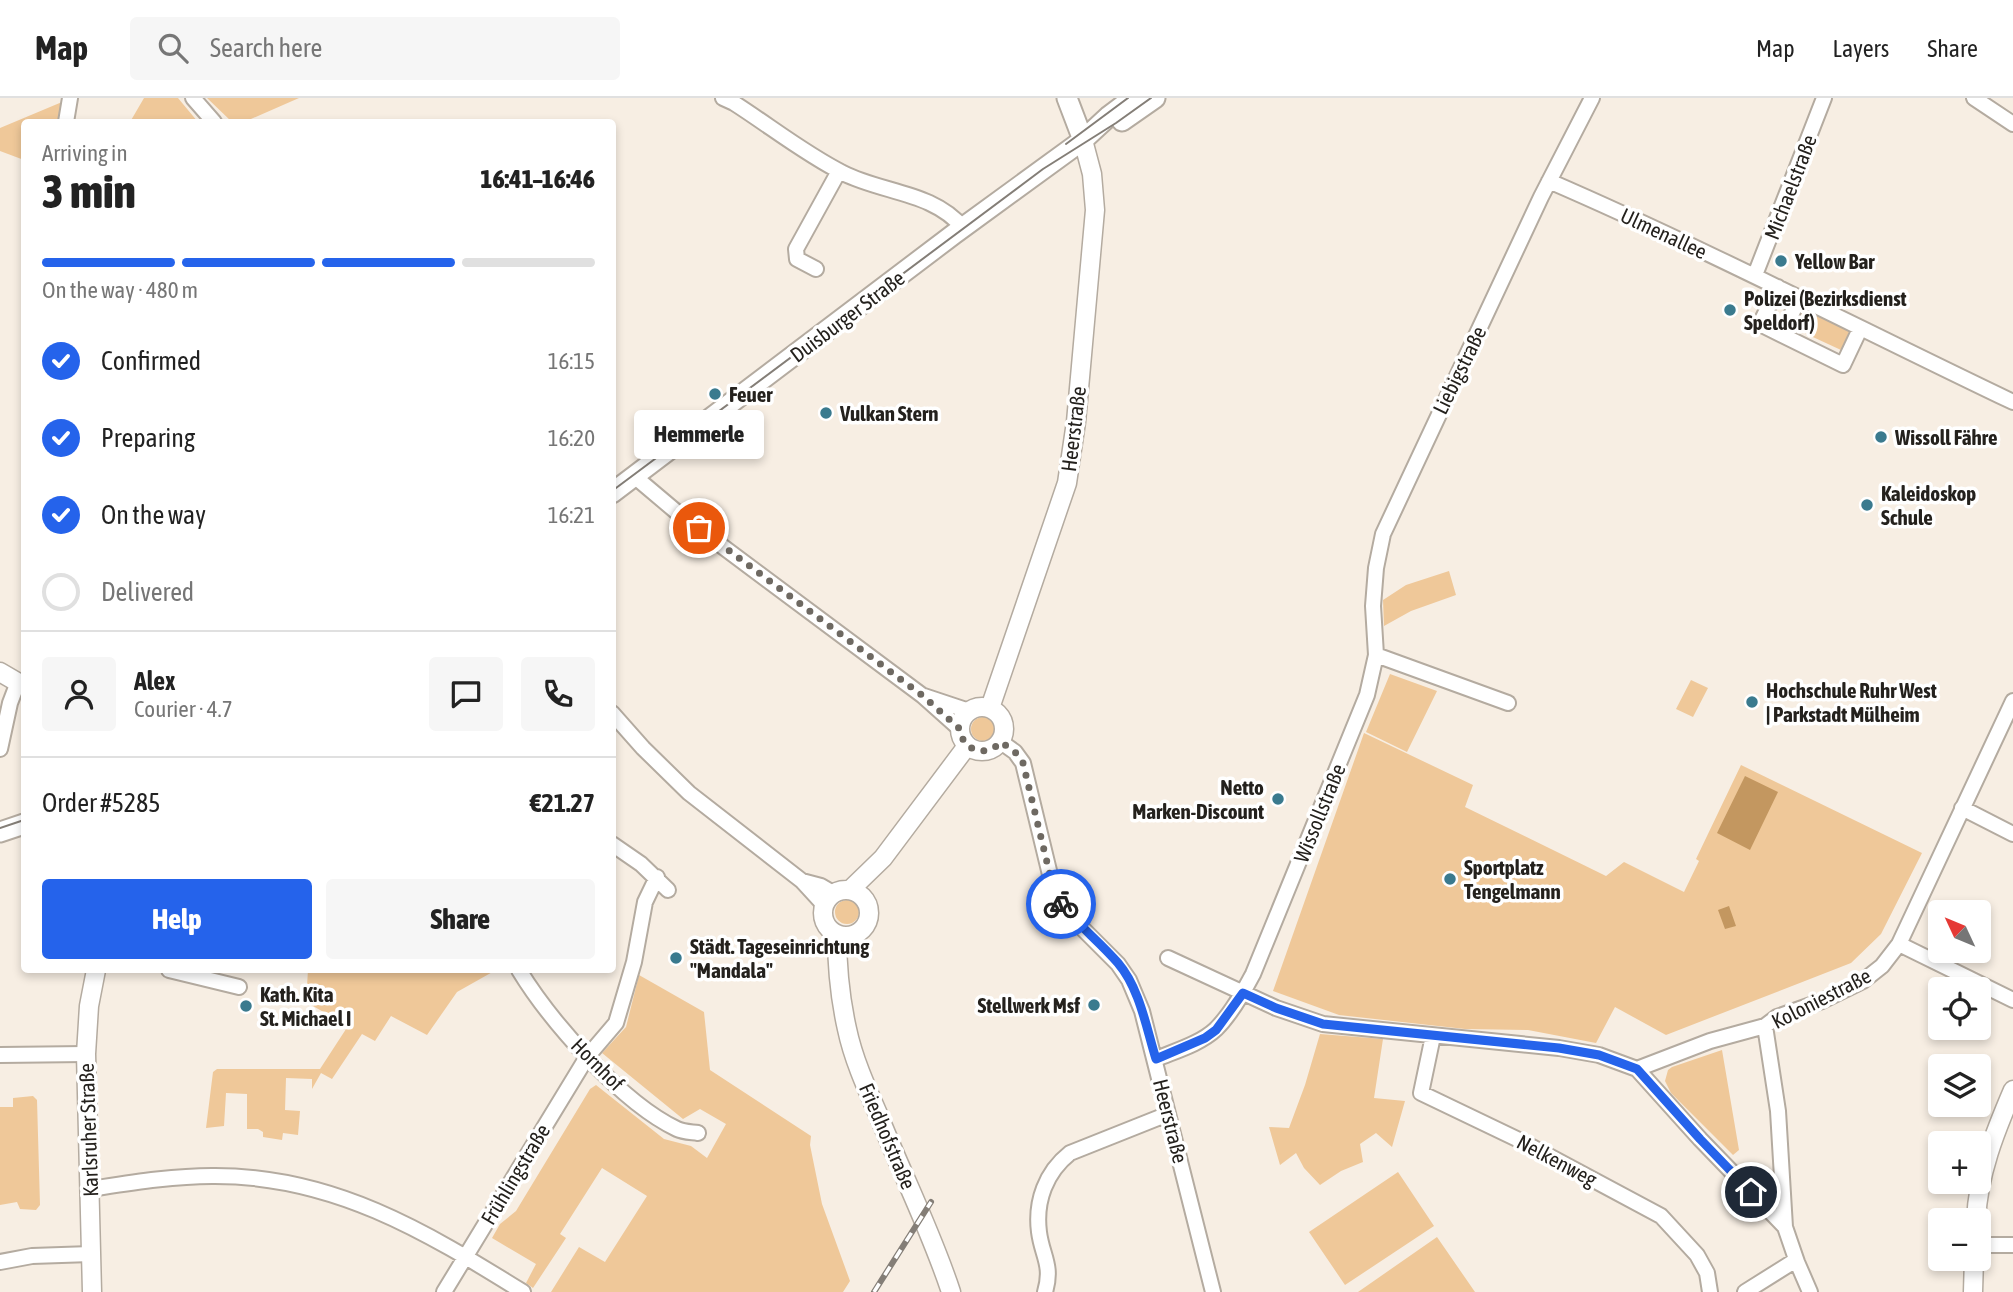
<!DOCTYPE html>
<meta charset="utf-8">
<style>
:root{--surface:#fff;--page:#f6f6f6;--text:#222;--muted:#767676;--line:#e0e0e0;--accent:#2563eb}
body{margin:0;font-family:"Asap Condensed",sans-serif;background:var(--page);color:var(--text);height:100vh;display:flex;flex-direction:column;font-size:26px;white-space:nowrap}
*{box-sizing:border-box;margin:0}
p{font-size:23px;color:var(--muted)}
.icon{flex:none;width:38px;height:38px;fill:none;stroke:currentColor;stroke-width:2;stroke-linecap:round;stroke-linejoin:round}
.map{position:relative;flex:1;overflow:hidden}
.details{position:absolute;left:21px;top:21px;width:595px;height:854px;display:flex;flex-direction:column;background:var(--surface);border-radius:7px;box-shadow:0 4px 10px #0003}
.details>*{flex:none}
.needle{width:46px;rotate:314deg}
.fabs{position:absolute;left:1928px;top:802px;display:grid;gap:14px}
.fabs a{display:grid;place-items:center;width:63px;height:63px;border-radius:7px;background:var(--surface);box-shadow:0 4px 10px #0003;font-size:35px}
.pin{position:absolute;display:grid;place-items:center;width:60px;height:60px;color:#fff;margin:-30px;border:4px solid #fff;border-radius:50%;box-shadow:0 2px 7px #0007}
.courier{position:absolute;display:grid;place-items:center;width:70px;height:70px;margin:-35px;border:5px solid #2563eb;border-radius:50%;background:#fff;color:#222;box-shadow:0 2px 9px #0007}
.bubble{position:absolute;height:49px;border-radius:7px;background:var(--surface);box-shadow:0 4px 10px #0003;font-size:23px;font-weight:800;line-height:49px;text-align:center}
.overview em{font-style:normal;font-weight:800}
.overview div{display:flex;flex-direction:column-reverse}
.overview{display:flex;align-items:center;justify-content:space-between;height:119px;padding:0 21px}
h1{font-size:46px;font-weight:800;line-height:52px}
.bar{display:grid;grid-template-columns:repeat(4,1fr);gap:10px 7px;align-content:center;height:84px;padding:0 21px}
.bar i{height:9px;border-radius:5px;background:var(--line)}
.bar .selected{background:var(--accent)}
.bar p{grid-column:span 4}
.line{display:flex;align-items:center;gap:18px;padding:0 21px;border-top:2px solid var(--line)}
.line div{flex:1}
.round{display:grid;place-items:center;flex:none;width:74px;height:74px;border-radius:7px;background:var(--page)}
ol{padding:0 21px;list-style:none}
li{display:flex;align-items:center;gap:21px;height:77px}
li p{margin-inline-start:auto}
li .icon{padding:7px;border-radius:50%;background:var(--accent);color:#fff;stroke-width:4}
li:last-child{color:var(--muted)}
li i{width:38px;height:38px;border:4px solid var(--line);border-radius:50%}
.button{display:flex;gap:14px;margin-top:auto;padding:14px 21px}
.button a{flex:1;height:80px;border-radius:7px;background:var(--accent);color:#fff;font-size:28px;font-weight:800;line-height:80px;text-align:center}
.button a+a{background:var(--page);color:var(--text)}
header{display:flex;align-items:center;gap:42px;box-sizing:border-box;height:98px;padding:0 35px;background:var(--surface);border-bottom:2px solid var(--line)}
header strong{font-size:33px}
nav{display:flex;gap:38px;margin-inline-start:auto;font-size:24px}
.search{width:490px;height:63px;background:var(--page);display:flex;align-items:center;gap:18px;box-sizing:border-box;padding:0 24px;border-radius:7px;color:var(--muted);font-size:26px}
.map>svg:first-child{display:block}
.green{fill:#efc899}
.water{fill:#c39760}
.lines{fill:none;stroke-linecap:round;stroke-linejoin:round}
.minor-casing{stroke:#b4aba0;stroke-width:18}
.tertiary-casing{stroke:#b4aba0;stroke-width:21}
.secondary-casing{stroke:#b4aba0;stroke-width:23}
.minor{stroke:#fff;stroke-width:14}
.tertiary{stroke:#fff;stroke-width:18}
.secondary{stroke:#fff;stroke-width:19}
.tram{stroke:#847e77;stroke-width:2}
.rail-casing{stroke:#847e77;stroke-width:6}
.rail{stroke:#fff;stroke-width:3.5;stroke-dasharray:10;stroke-linecap:butt}
.done{stroke:#6e6962;stroke-width:7;stroke-dasharray:0 12.6}
.route{stroke:#2563eb;stroke-width:9}
.poi-dot{fill:#3a7a8e;stroke:#fff;stroke-width:2.5}
.labels{text-anchor:middle;dominant-baseline:central;stroke-width:7;stroke-linejoin:round;paint-order:stroke}
.street-label{font-size:21px;fill:#24211d;stroke:#fff}
.poi-label{font-size:21px;font-weight:bold;fill:#24211d;stroke:#fff;text-anchor:start}
</style>
<header>
<strong>Map</strong>
<div class="search"><svg class="icon" aria-label="search" viewBox="0 0 24 24"><circle cx="10" cy="10" r="6"/><path d="M15 15l6 6"/></svg>Search here</div>
<nav><a>Map</a><a>Layers</a><a>Share</a></nav>
</header>
<div class="map">
<svg width="2013" height="1194" viewBox="0 0 2013 1194">
<rect width="100%" height="100%" fill="#f7eee3"/>
<path class="green" d="M144,0h34l20,24h-68z
M207,0h92l-55,24h-12z
M62,4l-3,20h-35v38l-24,-9v-23z
M1799,207l51,25 -9,20 -52,-24z
M1449,473l7,24 -45,16 -27,15 -1,-26 23,-15z
M1390,576l47,17 -30,61 -41,-20z
M1691,582l17,8 -15,29 -17,-8z
M971 631a12 12 0 1 1 24 0a12 12 0 1 1-24 0Z
M1364,635l109,52 -8,22 141,69 18,-14 60,30 15,-31 -3,-2 45,-94 181,88 -41,81 -30,29 -185,72 -51,-28 -19,36 -68,-13 -63,-1 -126,-14 -66,-24z
M835 814a12 12 0 1 1 24 0a12 12 0 1 1-24 0Z
M308,872h188l-39,22 -30,43 -36,-19 -16,25 -13,-7 -30,45 -11,-6 -9,16v-10l-26,-1 -1,32 15,1 -2,24 -15,-2 -1,7 -19,-3v-5l-5,-3h-11v-35l-21,-1 -2,33 -18,2 7,-56 4,-3h103l28,-43 -42,-24z
M639,877l65,37 6,58 101,66 -1,9 12,59 28,77 -7,11h-292l28,-45 26,15 42,-66 -45,-28 -42,66 6,4 -33,50 -7,-5 10,-19 -44,-26 8,-14 16,-13 74,-122 6,-4 68,54 27,7 16,12 19,-34 -26,-15 -17,10 -81,-66 24,-26z
M1320,936l63,5 -9,59 31,3 -13,46 -16,-14 -16,11 3,18 -22,9 -21,14 -16,-17 -8,-15 -16,12 -11,-38 20,1 16,-43z
M1722,952l17,100 -6,5 -62,-62 -6,-12 3,-11 4,-3z
M33,998l4,4 3,105 -4,5 -16,-1 -3,-7 -17,3v-98h13v-9z
M1398,1074l36,54 -89,59 -36,-53z
M1437,1139l38,55h-117z"/>
<path class="water" d="M1745,678l33,16 -28,58 -33,-17z
M1729,808l7,20 -11,3 -7,-19z"/>
<g class="lines">
<g class="minor-casing">
<path id="minor" d="M193,0l21,24
M723,0l11,5c36,23 71,51 109,70 39,20 91,19 120,55
M1974,0l39,26
M66,24l4,-24
M1549,83c157,68 309,147 464,221
M816,171l-19,-10 -1,-10 43,-78
M1755,177l69,-177
M1778,189l-18,37 22,11 17,-37
M1782,237l61,30 17,-36
M634,378l45,38 244,182 37,33
M1376,557l132,48
M924,598l45,15
M612,615l31,35 46,45 113,88 22,24
M1001,644l14,10 8,11 29,120 9,20 11,15 46,46 11,16 13,31 71,281
M0,651l10,-46 8,-21
M1962,710l51,26
M612,746l29,20 27,26
M802,783l19,5 12,7
M1899,846l114,56
M1168,860l108,50 47,16 236,24 40,7 38,14 63,70 85,88
M169,872l70,17
M519,872c31,51 103,133 158,159 6,3 14,3 21,4
M1765,928l13,85 7,116 12,35 13,30
M1433,938l-12,57 98,47 142,76 36,39 10,18 3,19
M0,957l86,-1
M1156,961c19,-8 44,-15 60,-30 15,-15 27,-36 37,-55l114,-279 9,-40 -3,-49 3,-38 7,-34 158,-337 51,-99
M1637,971l73,-28 55,-15 12,-9 45,-16 41,-20 19,-15 17,-22 114,-243
M90,1091c40,-6 82,-13 122,-13 120,-1 213,55 311,116
M1979,1147h34
M0,1164l32,-6 59,-2
M444,1194l143,-235 29,-34 18,-61 11,-60 12,-25
M1045,1194c8,-27 -3,-36 -6,-60 -4,-31 7,-60 31,-79l98,-39
M1745,1194l51,-32"/>
</g>
<g class="tertiary-casing">
<path id="tertiary" d="M0,574l24,14
M960 631a22 22 0 1 1 44 0a22 22 0 1 1-44 0Z
M990,610l77,-225 9,-61 19,-212 -3,-36 -9,-34
M823 815a23 23 0 1 1 46 0a23 23 0 1 1-46 0Z
M850,792l33,-32 84,-112
M837,836c0,31 3,64 10,95 6,29 19,58 31,85 24,60 53,117 73,178
M1976,1122c2,-46 19,-88 37,-130
M92,1194l-6,-238 3,-48 7,-36
M1973,1194l1,-34"/>
</g>
<g class="secondary-casing">
<path id="secondary" d="M1067,0l16,42
M1122,23l33,-23
M612,395l342,-259 129,-94 26,-24 24,-18
M0,734l24,-8"/>
</g>
<use href="#minor" class="minor"/>
<use href="#tertiary" class="tertiary"/>
<use href="#secondary" class="secondary"/>
<path class="tram" d="M1066,46l62,-46
M612,393l431,-322 73,-46 35,-25
M0,730l24,-8"/>
<g class="rail-casing">
<path id="rail" d="M874,1194l57,-90"/>
</g>
<use href="#rail" class="rail"/>
</g>
<g class="lines">
<path class="done" d="M699,430l224,168 37,33c2,22 26,29 41,13l14,10 8,11 29,120 9,21"/>
<path class="route" d="M1061,806c17,21 39,38 57,59 22,26 28,64 38,96l49,-21 11,-8 27,-37 33,15 47,16 236,24 40,7 38,14 63,70 51,53"/>
</g>
<g class="poi-dot">
<circle cx="1781" cy="163" r="7"/>
<circle cx="1730" cy="212" r="7"/>
<circle cx="715" cy="296" r="7"/>
<circle cx="826" cy="315" r="7"/>
<circle cx="1881" cy="339" r="7"/>
<circle cx="1867" cy="407" r="7"/>
<circle cx="1752" cy="604" r="7"/>
<circle cx="1278" cy="701" r="7"/>
<circle cx="1450" cy="781" r="7"/>
<circle cx="676" cy="860" r="7"/>
<circle cx="1094" cy="907" r="7"/>
<circle cx="246" cy="908" r="7"/>
</g>
<g class="labels">
<g class="street-label">
<text transform="translate(1790 89) rotate(-69)">Michaelstraße</text>
<text transform="translate(1664 135) rotate(25)">Ulmenallee</text>
<text transform="translate(847 218) rotate(-37)">Duisburger Straße</text>
<text transform="translate(1459 272) rotate(-64)">Liebigstraße</text>
<text transform="translate(1073 331) rotate(-83)">Heerstraße</text>
<text transform="translate(1319 715) rotate(-68)">Wissollstraße</text>
<text transform="translate(1821 900) rotate(-27)">Koloniestraße</text>
<text transform="translate(598 966) rotate(45)">Hornhof</text>
<text transform="translate(1171 1023) rotate(76)">Heerstraße</text>
<text transform="translate(88 1032) rotate(-92)">Karlsruher Straße</text>
<text transform="translate(888 1038) rotate(67)">Friedhofstraße</text>
<text transform="translate(1557 1062) rotate(28)">Nelkenweg</text>
<text transform="translate(515 1076) rotate(-59)">Frühlingstraße</text>
</g>
<g class="poi-label">
<text x="1795" y="163">Yellow Bar</text>
<text x="1744" y="200">Polizei (Bezirksdienst<tspan x="1744" dy="24">Speldorf)</tspan></text>
<text x="729" y="296">Feuer</text>
<text x="840" y="315">Vulkan Stern</text>
<text x="1895" y="339">Wissoll Fähre</text>
<text x="1881" y="395">Kaleidoskop<tspan x="1881" dy="24">Schule</tspan></text>
<text x="1766" y="592">Hochschule Ruhr West<tspan x="1766" dy="24">| Parkstadt Mülheim</tspan></text>
<text x="1264" y="689" text-anchor="end">Netto<tspan x="1264" dy="24">Marken-Discount</tspan></text>
<text x="1464" y="769">Sportplatz<tspan x="1464" dy="24">Tengelmann</tspan></text>
<text x="690" y="848">Städt. Tageseinrichtung<tspan x="690" dy="24">"Mandala"</tspan></text>
<text x="260" y="896">Kath. Kita<tspan x="260" dy="24">St. Michael I</tspan></text>
<text x="1080" y="907" text-anchor="end">Stellwerk Msf</text>
</g>
</g>
</svg>
<div class="fabs">
<a><svg class="needle" viewBox="-14 -14 28 28"><path d="M0-13l5 13h-10z" fill="#e53935"/><path d="M0 13l5-13h-10z" fill="#767676"/></svg></a>
<a><svg class="icon" aria-label="locate" viewBox="0 0 24 24"><circle cx="12" cy="12" r="6"/><path d="M12 2v4M12 18v4M2 12h4M18 12h4"/></svg></a>
<a><svg class="icon" aria-label="layers" viewBox="0 0 24 24"><path d="M12 4l9 5-9 5-9-5zM3 14l9 5 9-5"/></svg></a>
<a>+</a>
<a>−</a>
</div>
<div class="pin" style="left:699px;top:430px;background:#ea580c"><svg class="icon" aria-label="bag" viewBox="0 0 24 24"><path d="M5 8h14l-1 12H6zM9 8a3 3 0 0 1 6 0"/></svg></div>
<div class="pin" style="left:1751px;top:1094px;background:#1f2937"><svg class="icon" aria-label="home" viewBox="0 0 24 24"><path d="M3 11l9-7 9 7M6 9v11h12V9"/></svg></div>
<div class="courier" style="left:1061px;top:806px"><svg class="icon" aria-label="bike" viewBox="0 0 24 24"><circle cx="6" cy="16" r="4"/><circle cx="18" cy="16" r="4"/><path d="M6 16l4-8h5l3 8M10 8l3 8H6M13 5h3"/></svg></div>
<div class="bubble" style="left:634px;top:312px;width:130px">Hemmerle</div>
<section class="details">
<div class="overview"><div><h1>3 min</h1><p>Arriving in</p></div><em>16:41–16:46</em></div>
<div class="bar"><i class="selected"></i><i class="selected"></i><i class="selected"></i><i></i><p>On the way · 480 m</p></div>
<ol>
<li><svg class="icon" aria-label="check" viewBox="0 0 24 24"><path d="M5 12l5 5 9-10"/></svg>Confirmed<p>16:15</p></li>
<li><svg class="icon" aria-label="check" viewBox="0 0 24 24"><path d="M5 12l5 5 9-10"/></svg>Preparing<p>16:20</p></li>
<li><svg class="icon" aria-label="check" viewBox="0 0 24 24"><path d="M5 12l5 5 9-10"/></svg>On the way<p>16:21</p></li>
<li><i></i>Delivered</li>
</ol>
<div class="line" style="height:126px"><a class="round"><svg class="icon" aria-label="person" viewBox="0 0 24 24"><circle cx="12" cy="8" r="4"/><path d="M4 21q1-7 8-7t8 7"/></svg></a><div><b>Alex</b><p>Courier · 4.7</p></div><a class="round"><svg class="icon" aria-label="chat" viewBox="0 0 24 24"><path d="M4 5h16v11H9l-5 4z"/></svg></a><a class="round"><svg class="icon" aria-label="phone" viewBox="0 0 24 24"><path d="M5 4h4l2 5-3 2q2 4 5 5l2-3 5 2v4C11 20 4 13 5 4z"/></svg></a></div>
<div class="line" style="height:91px"><div>Order #5285</div><b>€21.27</b></div>
<div class="button"><a>Help</a><a>Share</a></div>
</section>
</div>
